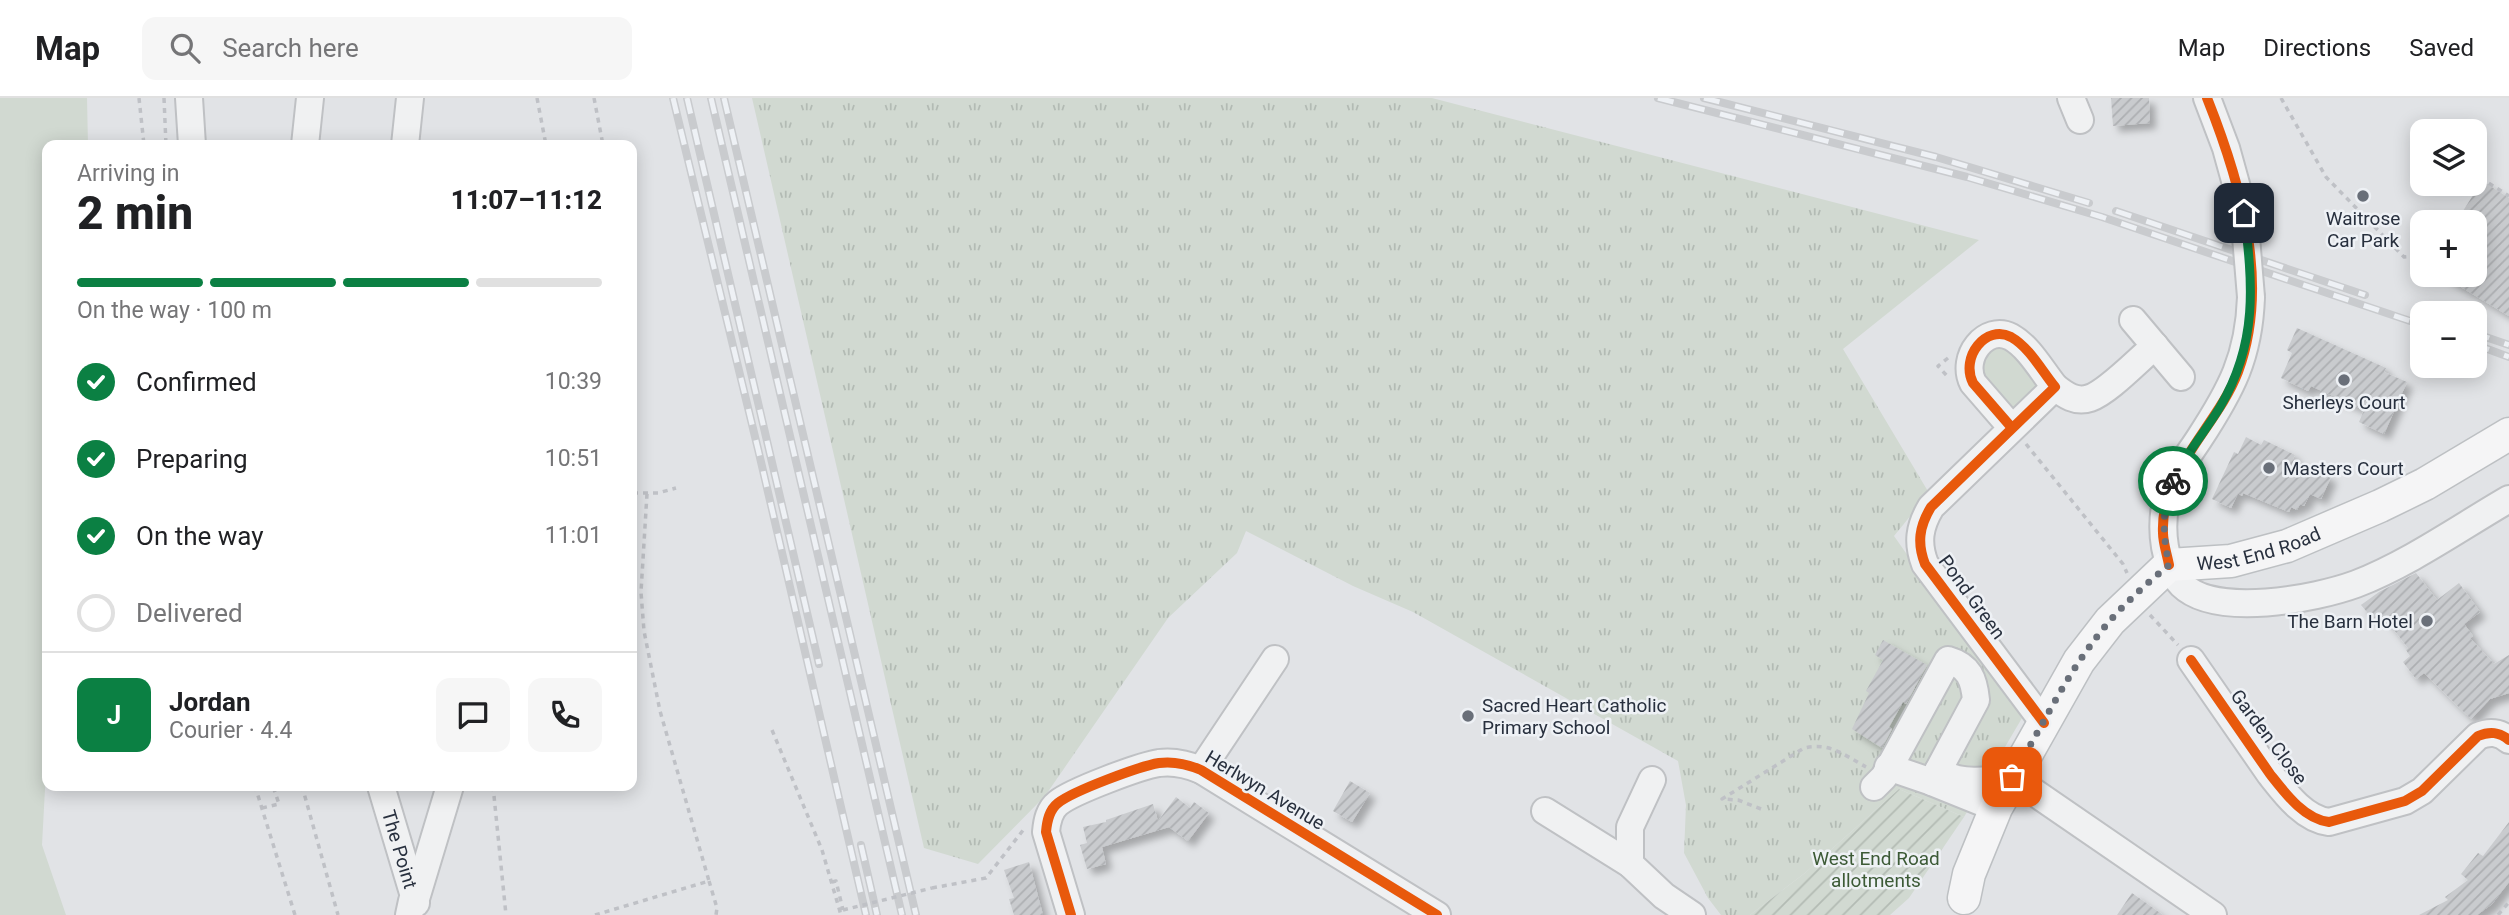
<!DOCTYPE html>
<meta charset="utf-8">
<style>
:root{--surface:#fff;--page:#f6f6f6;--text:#202124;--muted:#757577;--line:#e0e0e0;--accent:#0b8043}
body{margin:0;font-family:Roboto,sans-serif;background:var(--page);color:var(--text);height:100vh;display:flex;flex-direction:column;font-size:26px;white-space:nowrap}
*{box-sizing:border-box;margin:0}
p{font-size:23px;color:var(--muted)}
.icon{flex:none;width:38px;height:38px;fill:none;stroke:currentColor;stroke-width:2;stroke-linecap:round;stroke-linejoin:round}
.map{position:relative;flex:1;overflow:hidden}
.side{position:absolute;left:42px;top:42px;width:595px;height:651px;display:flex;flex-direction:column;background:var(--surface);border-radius:14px;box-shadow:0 4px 18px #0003}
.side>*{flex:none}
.tools{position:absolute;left:2410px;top:21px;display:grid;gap:14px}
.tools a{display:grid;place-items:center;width:77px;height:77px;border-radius:14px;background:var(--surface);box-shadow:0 4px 18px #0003;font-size:35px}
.pin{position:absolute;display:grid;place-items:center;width:60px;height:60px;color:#fff;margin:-30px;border-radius:14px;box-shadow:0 4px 10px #0006}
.courier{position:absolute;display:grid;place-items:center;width:70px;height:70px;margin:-35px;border:5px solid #0b8043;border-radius:50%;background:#fff;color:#222;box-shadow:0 2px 9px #0007}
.head em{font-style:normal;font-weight:800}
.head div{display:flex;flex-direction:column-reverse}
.head{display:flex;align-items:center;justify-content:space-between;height:119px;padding:0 35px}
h1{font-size:46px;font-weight:800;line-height:52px}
.bar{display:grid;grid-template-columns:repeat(4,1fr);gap:10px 7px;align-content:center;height:84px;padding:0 35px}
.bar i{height:9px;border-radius:5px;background:var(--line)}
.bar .selected{background:var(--accent)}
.bar p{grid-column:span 4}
.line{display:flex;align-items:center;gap:18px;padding:0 35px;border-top:2px solid var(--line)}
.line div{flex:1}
.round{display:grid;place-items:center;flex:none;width:74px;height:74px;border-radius:14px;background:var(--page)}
ol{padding:0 35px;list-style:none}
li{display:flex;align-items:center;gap:21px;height:77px}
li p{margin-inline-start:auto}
li .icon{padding:7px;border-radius:50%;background:var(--accent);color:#fff;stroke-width:4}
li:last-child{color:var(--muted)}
li i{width:38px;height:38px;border:4px solid var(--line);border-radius:50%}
header{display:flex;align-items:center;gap:42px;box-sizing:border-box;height:98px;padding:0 35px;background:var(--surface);border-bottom:2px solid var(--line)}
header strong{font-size:33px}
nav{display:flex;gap:38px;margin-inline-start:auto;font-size:24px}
.search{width:490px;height:63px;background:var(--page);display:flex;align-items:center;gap:18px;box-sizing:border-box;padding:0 24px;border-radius:14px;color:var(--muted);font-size:26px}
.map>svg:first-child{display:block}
.grass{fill:#d1d9d1}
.park{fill:url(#park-tufts)}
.garden{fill:url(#garden-furrows)}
.building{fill:url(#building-hatch);filter:url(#shadow)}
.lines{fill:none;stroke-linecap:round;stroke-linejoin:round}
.minor-casing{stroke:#bfc1c4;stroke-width:30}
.major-casing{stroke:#bdc0c3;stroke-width:35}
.path{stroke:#bfc1c6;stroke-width:3.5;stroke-dasharray:5 5;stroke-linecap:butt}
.minor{stroke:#f0f1f2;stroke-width:26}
.major{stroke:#f5f5f6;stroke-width:32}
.rail-casing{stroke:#c9cbce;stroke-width:8}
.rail{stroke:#eef1f5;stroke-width:5;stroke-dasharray:16;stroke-linecap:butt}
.minor-bridge-casing{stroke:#bfc1c4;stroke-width:30;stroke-linecap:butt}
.path-bridge{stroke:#bfc1c6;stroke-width:3.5;stroke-dasharray:5 5;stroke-linecap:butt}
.minor-bridge{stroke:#f0f1f2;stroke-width:26}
.cycleway-casing{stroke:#eef1f5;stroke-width:15}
.cycleway{stroke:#e8590c;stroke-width:10}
.done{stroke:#696f79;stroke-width:7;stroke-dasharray:0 12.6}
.route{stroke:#0b8043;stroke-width:9}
.poi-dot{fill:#696f79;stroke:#eef1f5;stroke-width:2.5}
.labels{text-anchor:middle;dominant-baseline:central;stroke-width:5;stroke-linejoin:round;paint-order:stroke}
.poi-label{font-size:19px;fill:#28303e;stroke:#eef1f5}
.street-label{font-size:19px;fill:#28303e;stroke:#eef1f5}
.park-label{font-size:19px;fill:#3c5a36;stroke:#eef1f5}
</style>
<header>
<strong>Map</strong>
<div class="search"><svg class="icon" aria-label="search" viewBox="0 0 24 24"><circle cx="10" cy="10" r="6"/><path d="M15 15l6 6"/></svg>Search here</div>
<nav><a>Map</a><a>Directions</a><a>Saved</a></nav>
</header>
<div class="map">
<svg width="2509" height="817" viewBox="0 0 2509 817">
<defs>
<pattern id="park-tufts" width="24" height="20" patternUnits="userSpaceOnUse" patternTransform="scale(1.75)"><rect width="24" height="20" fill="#d1d9d1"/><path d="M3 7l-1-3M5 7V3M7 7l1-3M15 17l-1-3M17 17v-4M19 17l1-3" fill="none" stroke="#b3bbb4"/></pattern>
<pattern id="garden-furrows" width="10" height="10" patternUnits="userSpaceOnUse" patternTransform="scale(1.75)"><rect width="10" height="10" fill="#d1d9d1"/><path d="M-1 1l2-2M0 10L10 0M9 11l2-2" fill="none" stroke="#b3bbb4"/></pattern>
<pattern id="building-hatch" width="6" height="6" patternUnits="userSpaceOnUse" patternTransform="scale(1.75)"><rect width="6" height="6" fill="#c9cbce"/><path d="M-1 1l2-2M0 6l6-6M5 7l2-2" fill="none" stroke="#adafb2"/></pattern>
<filter id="shadow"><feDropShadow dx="6" dy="6" stdDeviation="3.5" flood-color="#0004"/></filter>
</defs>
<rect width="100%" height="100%" fill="#e1e3e6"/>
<path class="grass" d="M0,0h87l1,47h-41v607l-5,93 24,70h-66z
M1991,237l64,52 -43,41 -44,-62z"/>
<path class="park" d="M752,0h680l547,142 -136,109 86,144 -35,43 128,182 -58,99 -65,-28 -94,84 -55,42h-29l-13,-17 -24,-45 2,-48 -8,-44 -265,-149 -60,-26 -107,-55 -9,22 -69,65 -123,178 -67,68 -54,-16z"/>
<path class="garden" d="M1899,691l65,28 -55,81 -19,17h-140l55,-42z"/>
<path class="building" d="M2111,0h38l1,25 -37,3z
M2482,83l27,17v118l-68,-41h33v-53h-18z
M2297,230l89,40 -2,4 23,10 -23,52 -25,-12 5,-12 -53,-24 -3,5 -27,-13 11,-25 -5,-3z
M2246,339l15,8 3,-5 31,15 -2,4 38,18 -10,22 -11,-5 -6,12 -4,-2 -3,6 -6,-3 -2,5 -46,-19 -1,3 -4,-3 -7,15 -19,-9 22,-47 4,2z
M2416,475l21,27 22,-17 21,29 -16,12 9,12 -3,2 24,26 15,-9v38l-19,6 -19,20 -47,-46 -8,6 -13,-17 7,-6 -4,-6 2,-2 -28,-36 -8,6 -11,-13 18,-13z
M1883,542l44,25 -21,39 -3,-2 -14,25 3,2 -10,19 -30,-19 17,-36 -3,-2 17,-31 -8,-5z
M1350,683l20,12 -18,29 -19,-11z
M1176,699l14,11 4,-6 15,11 -21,28 -19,-14 -67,20 4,17 -19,5 -7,-24 7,-2 -4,-16 23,-5v-2l47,-16 5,17z
M2509,724v60l-17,22 -15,11h-58l29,-15 -3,-3 23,-17 -7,-6 17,-21 5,3z
M1029,764l14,53h-29l-5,-16 5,-1 -10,-28z
M2132,795l31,22h-46z"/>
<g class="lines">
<g class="minor-casing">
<g id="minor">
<path d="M189,0l3,47"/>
<path d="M2071,0l9,22"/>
<path d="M2207,0l19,50 18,65"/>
<path d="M305,47l5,-47"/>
<path d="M405,47l5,-47"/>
<path d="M2251,199c-2,60 -20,93 -52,142 -11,17 -26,35 -31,55 -5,17 -6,35 -3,53 3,14 6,27 17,38 34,33 133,14 174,-1 54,-21 103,-56 153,-85"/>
<path d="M2133,222l48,57"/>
<path d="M2055,289c10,8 21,16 35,11 18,-6 49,-39 65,-52"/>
<path d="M2012,330l-39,-45c-13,-26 13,-59 38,-46 18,10 31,34 44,50l-124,120c-12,20 -14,36 -6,57l119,159"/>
<path d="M2191,562l79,114c15,19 34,45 59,48l76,-21 17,-10 56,-55c12,-5 21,-4 31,4"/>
<path d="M1888,669l41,14 67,27"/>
<path d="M1201,672l74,-111"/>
<path d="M1938,673c21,14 50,10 74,6l201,138"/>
<path id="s1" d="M381,688l35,117"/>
<path d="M1874,689l10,-10 64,-117c21,6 26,19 28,40l-44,82"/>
<path d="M1545,713l85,53 34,32 28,19"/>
<path d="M1630,766v-37l22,-47"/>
<path d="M409,817l3,-14 3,1 35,-116"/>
<path d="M1071,817l-25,-83c1,-11 3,-22 12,-29 15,-12 82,-37 101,-40 15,-2 28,1 42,7l236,145"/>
</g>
</g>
<g class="major-casing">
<g id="major">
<path id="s2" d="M1964,800l5,-24 27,-66 83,-147 31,-40 59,-56 62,-4 56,-15 93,-40 45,-22 84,-50"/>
</g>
</g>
<path class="path" d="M139,0l5,47
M164,0l2,47
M537,0l9,47
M594,0l9,47
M2281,0l45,79 78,80 14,-1 4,3
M2463,86l8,8 8,-15 30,19
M1948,260l-10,8 10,11
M2026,346l97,120 4,9
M633,395h25l18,-5
M2150,517l28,30
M772,632l50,120 19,65
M255,688l40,129
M302,688l36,129
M493,688l13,129
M262,710l17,-4 -6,-18
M1761,711l-23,-9 -16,-1 82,-51c26,-6 40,7 62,19
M709,783l8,27 -1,7
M832,784l4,-1 7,29
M932,790l54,-10 38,-49
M595,817l114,-34 -49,-170 -16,-80 -3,-39 6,-98
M2498,817l11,-13"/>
<use href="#minor" class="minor"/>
<use href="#major" class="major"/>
<g class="rail-casing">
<path id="rail" d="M673,0l85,351 108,466
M687,0l132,566
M711,0l191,817
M724,0l192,817
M1658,0l309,79 135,40 320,108
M1704,0l232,59 153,46
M2116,113l249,84
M2474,235l35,12
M2474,246l35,13
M861,747l16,70"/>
</g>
<use href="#rail" class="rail"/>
<g class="minor-bridge-casing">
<path id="minor-bridge" d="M2244,115l7,84"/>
</g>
<path class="path-bridge" d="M843,812l89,-22"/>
<use href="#minor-bridge" class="minor-bridge"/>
<g class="cycleway-casing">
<path id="cycleway" d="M2012,330l-39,-45c-13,-26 13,-59 38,-46 18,10 31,34 44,50l-124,120c-12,20 -14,36 -6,57l119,159
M2169,467c-2,-11 -6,-22 -6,-32 -3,-63 54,-106 75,-161 33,-89 2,-191 -31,-274
M2191,562l79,114c15,19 34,45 59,48l76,-21 17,-10 56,-55c12,-5 21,-4 31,4
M1071,817l-25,-83c1,-11 3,-22 12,-29 15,-12 82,-37 101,-40 15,-2 28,1 42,7l236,145"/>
</g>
<use href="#cycleway" class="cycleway"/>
</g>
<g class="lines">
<path class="done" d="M2012,679c27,-45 50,-94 81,-135 21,-29 48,-54 76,-77 -6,-30 -8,-56 4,-84"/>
<path class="route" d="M2173,383c12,-26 32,-49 47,-74 38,-64 33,-123 24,-194"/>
</g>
<g class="poi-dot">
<circle cx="2363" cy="98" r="7"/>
<circle cx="2344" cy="282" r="7"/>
<circle cx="2269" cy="370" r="7"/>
<circle cx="2427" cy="523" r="7"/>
<circle cx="1468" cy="618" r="7"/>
</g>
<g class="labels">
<g class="poi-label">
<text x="2363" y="120">Waitrose<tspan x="2363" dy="22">Car Park</tspan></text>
<text x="2344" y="304">Sherleys Court</text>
<text x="2283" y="370" text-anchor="start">Masters Court</text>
<text x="2413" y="523" text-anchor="end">The Barn Hotel</text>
<text x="1482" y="607" text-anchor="start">Sacred Heart Catholic<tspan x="1482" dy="22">Primary School</tspan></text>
</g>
<g class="street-label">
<text stroke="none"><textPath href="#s2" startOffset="488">West End Road</textPath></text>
<text transform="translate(1972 499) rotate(54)">Pond Green</text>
<text transform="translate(2269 639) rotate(53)">Garden Close</text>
<text transform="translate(1265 692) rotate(31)">Herlwyn Avenue</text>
<text stroke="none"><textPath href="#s1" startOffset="66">The Point</textPath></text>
</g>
<g class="park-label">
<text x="1876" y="760">West End Road<tspan x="1876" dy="22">allotments</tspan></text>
</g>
</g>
</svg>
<div class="tools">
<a><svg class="icon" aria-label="layers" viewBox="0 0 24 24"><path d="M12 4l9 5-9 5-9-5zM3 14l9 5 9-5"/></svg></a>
<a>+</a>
<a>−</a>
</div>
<div class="pin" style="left:2012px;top:679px;background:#ea580c"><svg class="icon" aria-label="bag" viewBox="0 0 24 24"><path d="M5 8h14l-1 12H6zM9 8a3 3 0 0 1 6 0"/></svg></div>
<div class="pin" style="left:2244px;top:115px;background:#1f2937"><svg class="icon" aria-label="home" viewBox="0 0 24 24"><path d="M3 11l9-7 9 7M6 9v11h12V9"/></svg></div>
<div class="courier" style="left:2173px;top:383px"><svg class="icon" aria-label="bike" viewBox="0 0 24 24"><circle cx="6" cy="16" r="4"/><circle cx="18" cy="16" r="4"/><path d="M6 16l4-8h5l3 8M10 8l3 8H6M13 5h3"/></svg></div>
<section class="side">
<div class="head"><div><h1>2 min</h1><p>Arriving in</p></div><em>11:07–11:12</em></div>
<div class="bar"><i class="selected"></i><i class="selected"></i><i class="selected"></i><i></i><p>On the way · 100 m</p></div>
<ol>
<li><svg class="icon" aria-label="check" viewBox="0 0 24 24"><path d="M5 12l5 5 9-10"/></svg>Confirmed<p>10:39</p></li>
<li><svg class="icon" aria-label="check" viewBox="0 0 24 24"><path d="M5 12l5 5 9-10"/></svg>Preparing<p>10:51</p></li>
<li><svg class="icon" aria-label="check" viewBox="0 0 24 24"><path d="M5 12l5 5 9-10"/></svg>On the way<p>11:01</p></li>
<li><i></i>Delivered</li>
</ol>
<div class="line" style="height:126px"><b class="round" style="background:var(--accent);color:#fff">J</b><div><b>Jordan</b><p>Courier · 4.4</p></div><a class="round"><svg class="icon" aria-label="chat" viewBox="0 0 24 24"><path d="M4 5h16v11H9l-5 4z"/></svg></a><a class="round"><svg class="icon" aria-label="phone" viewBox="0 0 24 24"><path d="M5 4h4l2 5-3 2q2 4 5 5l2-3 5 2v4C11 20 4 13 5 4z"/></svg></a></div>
</section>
</div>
